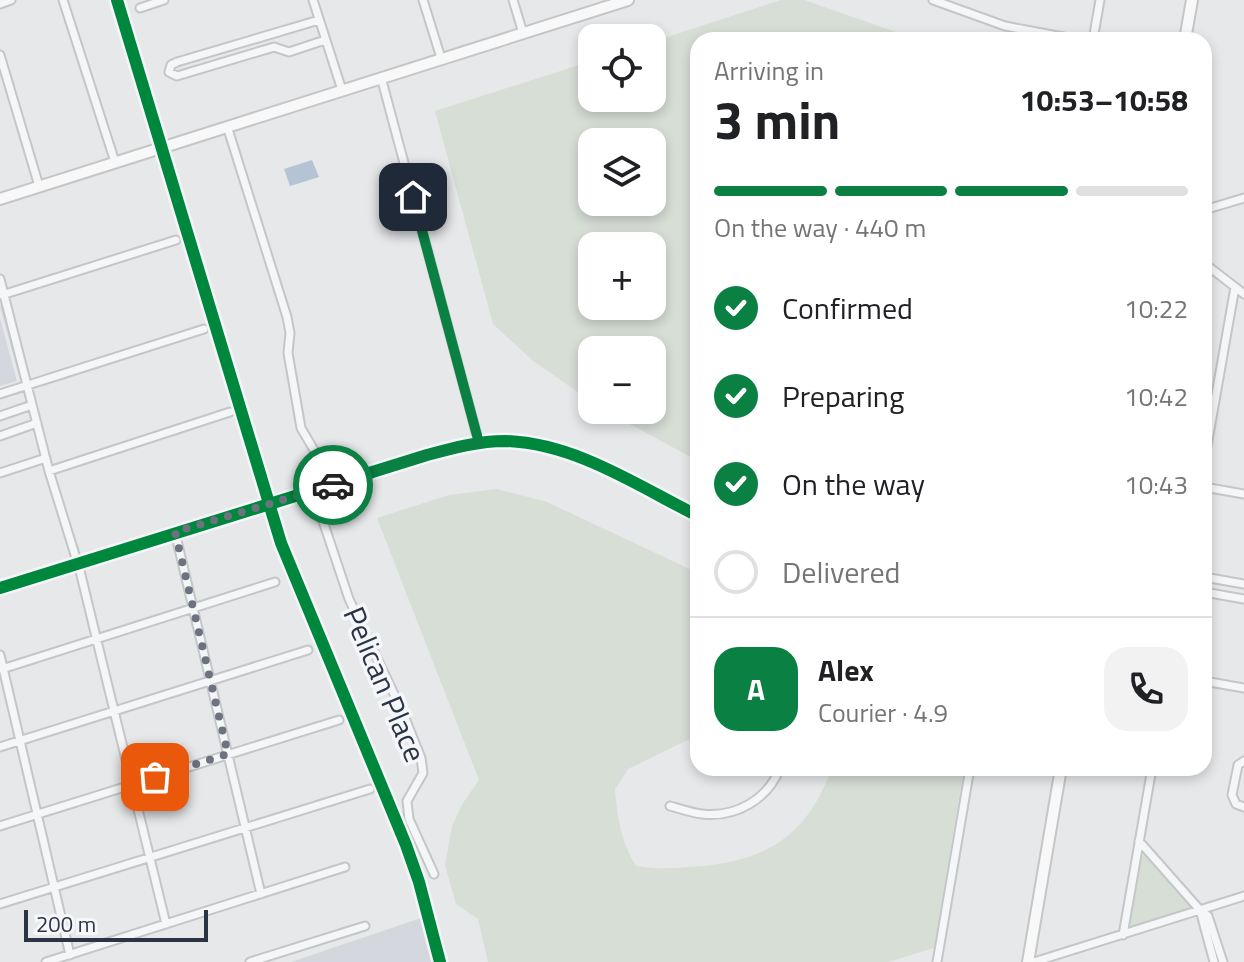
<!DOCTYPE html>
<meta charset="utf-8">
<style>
:root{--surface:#fff;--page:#f2f2f2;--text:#202124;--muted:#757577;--line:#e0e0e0;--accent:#0b8043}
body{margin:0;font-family:"Titillium Web",sans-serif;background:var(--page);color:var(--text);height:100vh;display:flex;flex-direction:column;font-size:30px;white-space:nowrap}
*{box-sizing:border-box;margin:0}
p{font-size:26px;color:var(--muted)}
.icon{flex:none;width:44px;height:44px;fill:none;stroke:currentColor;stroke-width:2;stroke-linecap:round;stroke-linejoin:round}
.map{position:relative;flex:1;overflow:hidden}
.details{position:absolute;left:690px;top:32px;width:522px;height:744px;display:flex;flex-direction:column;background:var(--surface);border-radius:24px;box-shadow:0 4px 12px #0003}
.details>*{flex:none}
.controls{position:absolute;left:578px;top:24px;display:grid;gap:16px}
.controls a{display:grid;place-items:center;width:88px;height:88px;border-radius:16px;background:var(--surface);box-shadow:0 4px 12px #0003;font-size:40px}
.scale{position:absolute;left:24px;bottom:20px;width:184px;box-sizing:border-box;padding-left:8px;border:4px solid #2b3445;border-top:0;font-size:22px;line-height:28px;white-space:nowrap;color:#2b3445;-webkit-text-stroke:6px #f4f6f9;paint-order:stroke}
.pin{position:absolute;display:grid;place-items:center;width:68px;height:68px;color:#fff;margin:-34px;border-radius:16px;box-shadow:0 4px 12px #0006}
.courier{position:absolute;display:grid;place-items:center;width:80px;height:80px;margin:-40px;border:6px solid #0b8043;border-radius:50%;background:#fff;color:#222;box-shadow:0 2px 10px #0007}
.head em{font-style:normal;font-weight:700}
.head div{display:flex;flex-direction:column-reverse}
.head{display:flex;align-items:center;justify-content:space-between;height:136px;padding:0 24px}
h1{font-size:52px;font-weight:700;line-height:60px}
.bar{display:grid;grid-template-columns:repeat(4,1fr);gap:12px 8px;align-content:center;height:96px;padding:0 24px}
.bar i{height:10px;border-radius:6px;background:var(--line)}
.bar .selected{background:var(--accent)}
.bar p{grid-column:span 4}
.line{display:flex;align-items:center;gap:20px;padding:0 24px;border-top:2px solid var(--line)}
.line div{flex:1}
.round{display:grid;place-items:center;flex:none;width:84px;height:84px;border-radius:24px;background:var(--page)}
ol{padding:0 24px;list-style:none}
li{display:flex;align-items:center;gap:24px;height:88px}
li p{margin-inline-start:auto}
li .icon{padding:8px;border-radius:50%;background:var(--accent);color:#fff;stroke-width:4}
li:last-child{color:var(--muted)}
li i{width:44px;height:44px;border:4px solid var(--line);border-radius:50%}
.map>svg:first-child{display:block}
.built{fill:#d4d7dd}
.green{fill:#d6ded6;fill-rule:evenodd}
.water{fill:#b4c4d5}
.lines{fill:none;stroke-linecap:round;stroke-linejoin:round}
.street-casing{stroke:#c4c6c8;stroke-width:11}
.secondary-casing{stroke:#c4c6c8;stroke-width:14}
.street{stroke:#f5f6f7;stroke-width:7}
.secondary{stroke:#f8f8f8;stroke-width:10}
.cycleway-casing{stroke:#f4f6f9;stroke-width:17}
.cycleway{stroke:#00873e;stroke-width:12}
.done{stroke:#6c737f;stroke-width:8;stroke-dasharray:0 14.4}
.route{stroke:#0b8043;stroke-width:10}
.labels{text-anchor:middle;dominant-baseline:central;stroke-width:7;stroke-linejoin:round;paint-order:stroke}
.street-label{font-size:30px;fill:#2b3445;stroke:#f4f6f9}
</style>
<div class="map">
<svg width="1244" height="962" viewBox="0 0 1244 962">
<rect width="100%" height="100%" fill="#e6e8ea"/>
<path class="built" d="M2,299l21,83 -5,2 2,-4 -20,-73z
M0,318l17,63 -17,5z
M427,916l9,46h-145z"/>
<path class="green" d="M781,0h23l115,40h-221v421l-94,-51h48v-60h-60v52l-60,-42 -39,-36 -58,-213 157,-50v37h60v-56zM592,142h60v60h-60zM652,246v60h-60v-60z
M497,489l50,13 151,71v162l-70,34 -13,20c2,28 6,53 21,77 23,4 44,2 67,0 68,-7 105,-33 129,-98h132l-30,180 -46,14h-400l-10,-43 -22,-15 -11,-39 7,-39 11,-23 16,-23 -102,-262 72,-23z
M1144,855l48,53 -59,21 -4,-4 10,-66z"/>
<path class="water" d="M312,160l7,17 -29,9 -6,-17z"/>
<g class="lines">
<g class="street-casing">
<path id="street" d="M63,0l52,162
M313,0l29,90
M423,0l18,58
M513,0l10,33
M933,0l72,26 74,14
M0,4l11,-4
M140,8l24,-8
M319,20l-142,42 -6,3 -2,7 8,4 97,-29 15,5 36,-12
M1093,40l7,-40
M0,55l39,131
M381,77l98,366
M227,126l60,191 3,16 -2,20 13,75 33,56
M1204,210l40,-12
M1204,263l40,31
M0,279l49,192 31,100 86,353
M2,295l174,-55
M0,394l204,-65
M0,416l32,-11
M0,436l37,-13
M1204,463l31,-176
M49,471l181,-59
M0,473l46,-15
M1204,487l40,7
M313,491l36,108 54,114 18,45 2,15 -16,28 2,18 25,55
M175,532l86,362
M1204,577l40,7
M1204,592l40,7
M0,655l70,300
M2,669l273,-87
M1204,681l40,7
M0,747l308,-97
M1244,761l-6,4 -6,30 4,9 8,3
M670,806c11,3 22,7 32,8 34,4 66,-15 78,-46
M0,826l339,-106
M1139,841l61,69 8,6 15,46
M0,904l370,-115
M1200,910l14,52
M1123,935l29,-167
M46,962l299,-95
M250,962l115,-36
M937,962l33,-194
M1034,962l210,-66"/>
</g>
<g class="secondary-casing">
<path id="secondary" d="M1185,40l7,-40
M0,199l628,-199
M0,588l427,-133c26,-7 52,-14 78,-14 70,2 133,45 193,75
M1028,962l33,-194"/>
</g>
<use href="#street" class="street"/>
<use href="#secondary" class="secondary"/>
<g class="cycleway-casing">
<path id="cycleway" d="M117,0l164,543 125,302 13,37 21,80
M0,588l427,-133c26,-7 52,-14 78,-14 70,2 133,45 193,75"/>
</g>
<use href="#cycleway" class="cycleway"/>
</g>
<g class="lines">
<path class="done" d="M155,777l73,-23 -53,-222 158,-47"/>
<path class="route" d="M333,485l94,-30 52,-12 -66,-246"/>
</g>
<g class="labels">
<g class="street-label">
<text transform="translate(385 684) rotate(67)">Pelican Place</text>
</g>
</g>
</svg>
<div class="controls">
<a><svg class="icon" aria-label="locate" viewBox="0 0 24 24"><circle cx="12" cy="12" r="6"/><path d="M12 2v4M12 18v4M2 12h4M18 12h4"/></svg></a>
<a><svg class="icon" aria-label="layers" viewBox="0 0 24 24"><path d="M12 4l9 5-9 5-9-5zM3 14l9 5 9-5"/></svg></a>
<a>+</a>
<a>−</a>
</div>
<div class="scale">200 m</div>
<div class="pin" style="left:155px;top:777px;background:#ea580c"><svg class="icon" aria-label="bag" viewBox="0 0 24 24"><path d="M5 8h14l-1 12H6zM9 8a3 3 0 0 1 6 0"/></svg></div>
<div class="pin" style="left:413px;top:197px;background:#1f2937"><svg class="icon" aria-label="home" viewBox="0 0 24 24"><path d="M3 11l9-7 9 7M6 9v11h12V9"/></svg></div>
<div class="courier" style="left:333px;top:485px"><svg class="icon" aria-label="car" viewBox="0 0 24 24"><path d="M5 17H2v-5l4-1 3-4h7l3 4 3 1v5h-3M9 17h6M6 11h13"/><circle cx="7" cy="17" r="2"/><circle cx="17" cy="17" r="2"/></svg></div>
<section class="details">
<div class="head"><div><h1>3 min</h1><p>Arriving in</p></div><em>10:53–10:58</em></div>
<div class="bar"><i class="selected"></i><i class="selected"></i><i class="selected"></i><i></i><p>On the way · 440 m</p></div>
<ol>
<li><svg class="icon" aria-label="check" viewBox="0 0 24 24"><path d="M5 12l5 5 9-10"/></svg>Confirmed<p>10:22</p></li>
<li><svg class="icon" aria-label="check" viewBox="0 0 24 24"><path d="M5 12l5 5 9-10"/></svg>Preparing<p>10:42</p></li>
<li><svg class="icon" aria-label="check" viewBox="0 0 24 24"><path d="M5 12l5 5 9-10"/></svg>On the way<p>10:43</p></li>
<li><i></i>Delivered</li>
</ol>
<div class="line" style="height:144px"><b class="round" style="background:var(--accent);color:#fff">A</b><div><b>Alex</b><p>Courier · 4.9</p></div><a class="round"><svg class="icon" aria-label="phone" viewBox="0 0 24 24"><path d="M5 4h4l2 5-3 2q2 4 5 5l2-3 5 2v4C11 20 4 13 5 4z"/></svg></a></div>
</section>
</div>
